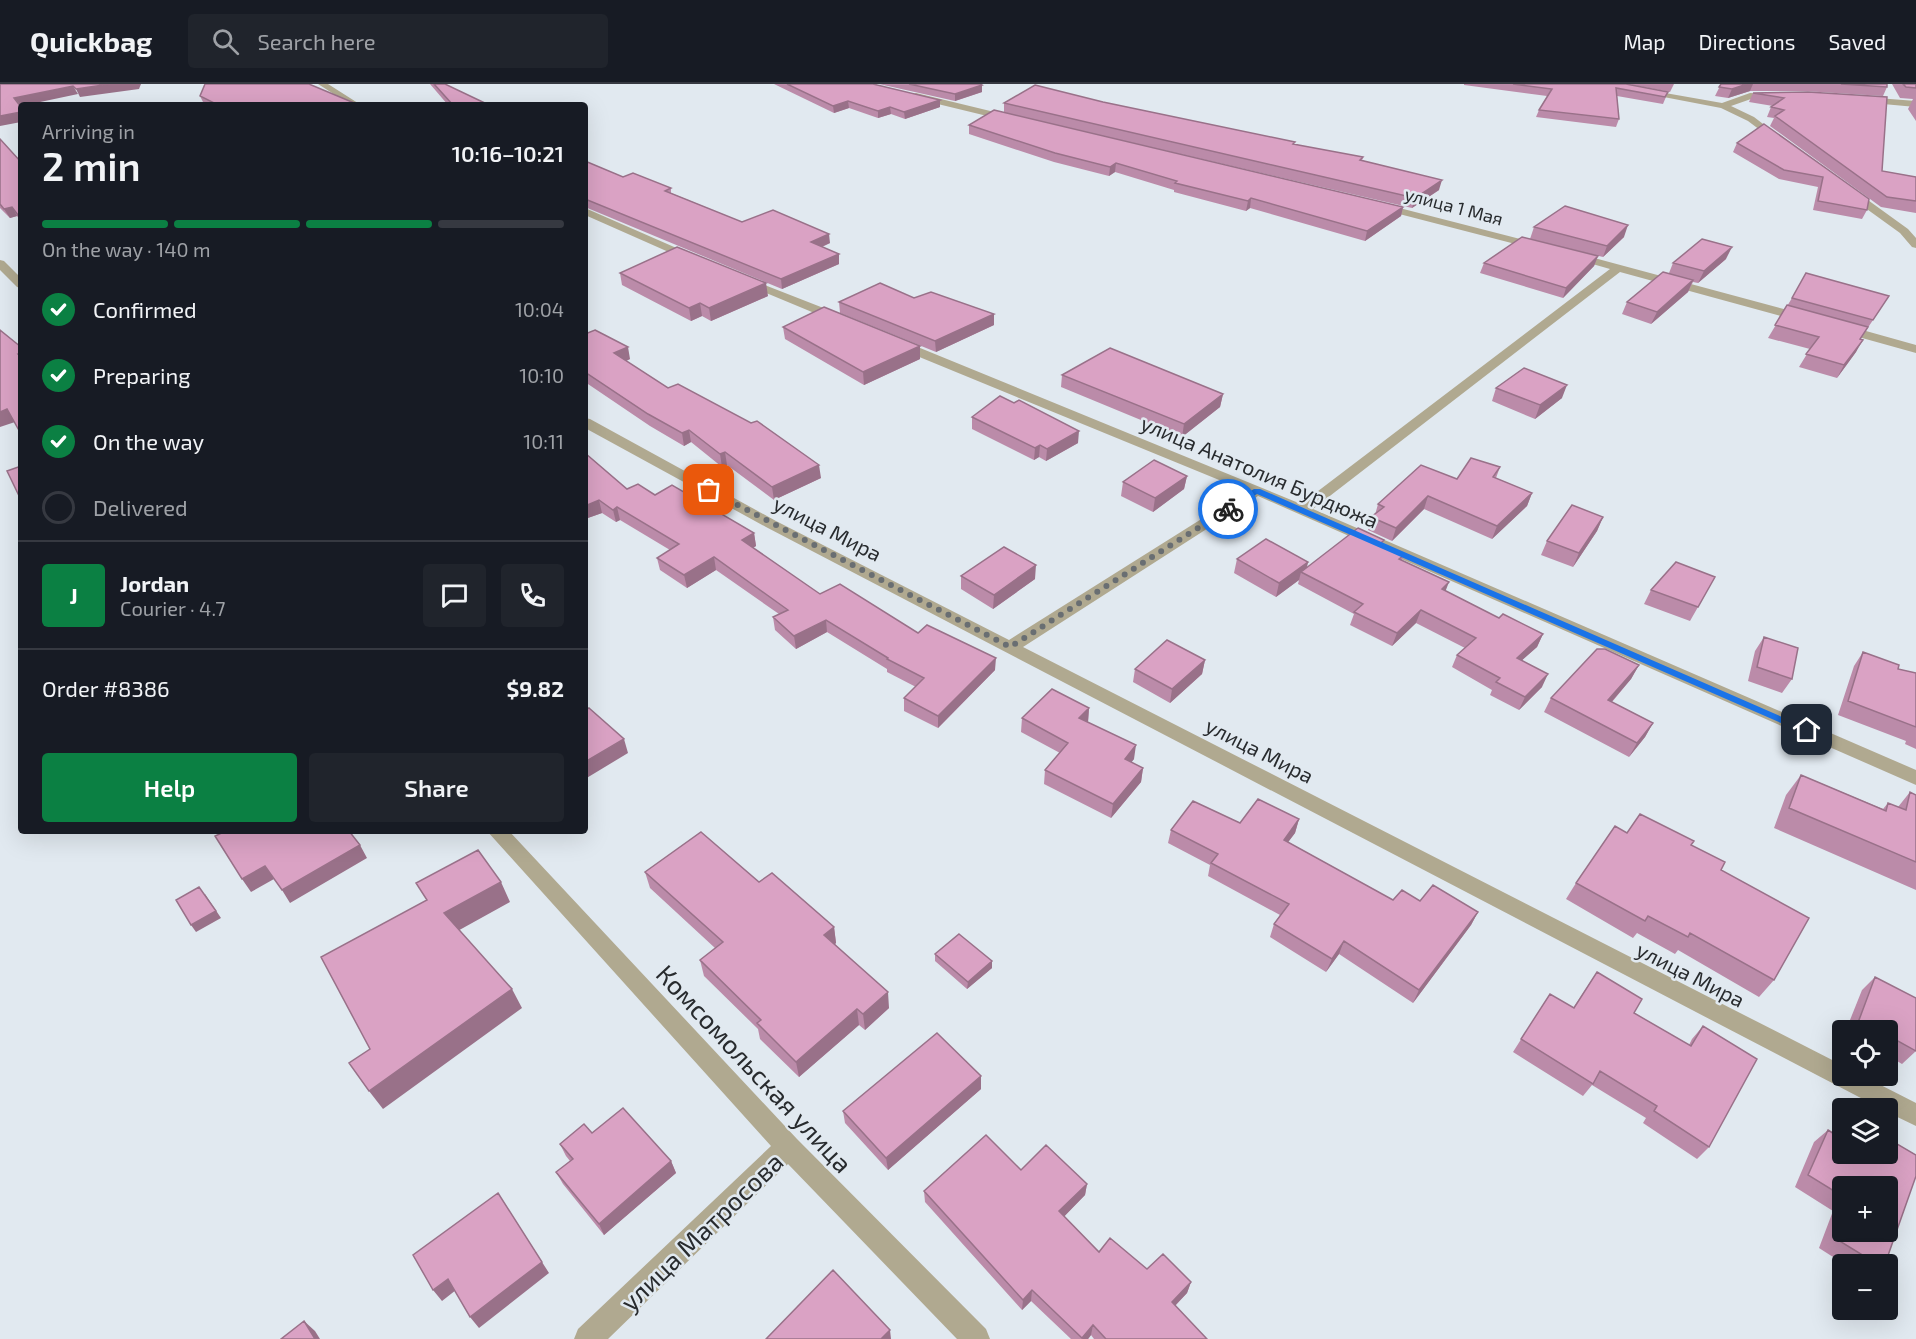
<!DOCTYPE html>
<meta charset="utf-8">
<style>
:root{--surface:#171b24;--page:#20242c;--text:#f1f3f6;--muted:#9ea1a6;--line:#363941;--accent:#0b8043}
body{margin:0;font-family:"Exo 2",sans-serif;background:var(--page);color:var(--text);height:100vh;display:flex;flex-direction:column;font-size:22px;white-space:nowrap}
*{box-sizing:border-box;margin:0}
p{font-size:20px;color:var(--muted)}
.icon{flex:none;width:33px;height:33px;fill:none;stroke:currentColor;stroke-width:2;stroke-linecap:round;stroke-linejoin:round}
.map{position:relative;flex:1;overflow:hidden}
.details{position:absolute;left:18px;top:18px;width:570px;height:732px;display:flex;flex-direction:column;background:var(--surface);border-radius:6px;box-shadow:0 6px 24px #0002}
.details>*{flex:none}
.tools{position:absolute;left:1832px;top:936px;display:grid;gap:12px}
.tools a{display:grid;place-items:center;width:66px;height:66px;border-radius:6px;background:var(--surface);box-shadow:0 6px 24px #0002;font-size:30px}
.pin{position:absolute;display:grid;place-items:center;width:51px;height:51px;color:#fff;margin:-26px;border-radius:12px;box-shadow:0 3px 9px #0006}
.courier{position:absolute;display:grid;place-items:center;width:60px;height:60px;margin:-30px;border:4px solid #1a73e8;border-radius:50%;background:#fff;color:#222;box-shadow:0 2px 8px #0007}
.overview em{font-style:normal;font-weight:600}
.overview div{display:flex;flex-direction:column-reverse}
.overview{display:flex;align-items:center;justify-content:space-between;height:102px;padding:0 24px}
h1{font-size:39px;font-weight:600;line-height:45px}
.bar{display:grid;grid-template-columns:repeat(4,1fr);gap:9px 6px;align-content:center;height:72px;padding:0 24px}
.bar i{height:8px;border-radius:4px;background:var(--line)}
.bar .selected{background:var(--accent)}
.bar p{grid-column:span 4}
.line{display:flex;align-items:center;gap:15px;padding:0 24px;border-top:2px solid var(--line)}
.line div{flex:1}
.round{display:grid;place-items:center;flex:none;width:63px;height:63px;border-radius:6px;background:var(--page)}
ol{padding:0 24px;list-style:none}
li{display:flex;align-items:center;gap:18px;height:66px}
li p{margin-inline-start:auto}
li .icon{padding:6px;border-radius:50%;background:var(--accent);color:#fff;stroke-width:4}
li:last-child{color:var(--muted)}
li i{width:33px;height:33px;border:3px solid var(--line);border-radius:50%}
.cta{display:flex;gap:12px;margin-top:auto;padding:12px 24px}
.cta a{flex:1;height:69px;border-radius:6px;background:var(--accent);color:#fff;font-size:24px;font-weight:600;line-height:69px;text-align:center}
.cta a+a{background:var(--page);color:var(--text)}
header{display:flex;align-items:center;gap:36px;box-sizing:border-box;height:84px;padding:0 30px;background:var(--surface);border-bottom:2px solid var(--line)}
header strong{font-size:28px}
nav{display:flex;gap:33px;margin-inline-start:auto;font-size:21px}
.search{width:420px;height:54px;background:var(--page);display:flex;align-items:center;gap:15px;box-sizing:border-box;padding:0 21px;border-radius:6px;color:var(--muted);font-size:22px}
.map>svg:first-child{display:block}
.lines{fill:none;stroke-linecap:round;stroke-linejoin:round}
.street{fill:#b0a990;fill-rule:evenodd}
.wall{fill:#bb8ba9;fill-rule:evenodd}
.shaded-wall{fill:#997189}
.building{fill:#daa2c4;stroke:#997189;stroke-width:1.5}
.route{fill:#1a73e8}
.done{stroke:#696e72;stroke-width:6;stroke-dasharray:0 10.8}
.labels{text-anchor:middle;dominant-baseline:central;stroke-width:5;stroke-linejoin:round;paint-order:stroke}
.far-street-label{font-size:18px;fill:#282b2e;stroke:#e1e9f0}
.street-label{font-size:21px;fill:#282b2e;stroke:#e1e9f0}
.near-street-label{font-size:26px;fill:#282b2e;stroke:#e1e9f0}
</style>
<header>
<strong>Quickbag</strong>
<div class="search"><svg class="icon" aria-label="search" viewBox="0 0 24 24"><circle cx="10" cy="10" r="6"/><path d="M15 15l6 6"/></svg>Search here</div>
<nav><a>Map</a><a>Directions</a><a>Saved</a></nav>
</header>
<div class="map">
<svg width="1916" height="1255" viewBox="0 0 1916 1255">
<rect width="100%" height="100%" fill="#e1e9f0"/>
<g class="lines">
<path class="street" d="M318,0h10l33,21h-10z
M1596,0h18l108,19 28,-10 30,1v4l-3,1h-26l-20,7 23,11 30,23 -8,2 -28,-21 -27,-13z
M916,9l99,24 2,2 -5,3 -99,-24v-4z
M1864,13l52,4v6l-55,-5 -1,-2z
M1846,106h8l54,39 8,9v10l-4,-1 -12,-14 -54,-39z
M1380,119l163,42 2,2 -6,3 -163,-42v-4z
M585,124l112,49 2,2 -6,3 -4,-1 -104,-46z
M1572,168l238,64 2,3 -6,4 -186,-51 -307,237 603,261v15l-658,-289 -235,151 819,418v11h21l53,27v23l-29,-14v-4h-7l-1114,-581 -181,-99v-10l5,1 186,102 233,119 237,-149 -351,-144 -2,-3 2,-3h8l398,163 309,-235 -42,-12v-4z
M0,176l4,1 17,17v10l-4,-1 -17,-17z
M744,193l100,39 2,3 -2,3h-8l-96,-40 -2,-2z
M1841,240l75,21v8l-79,-22 -2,-3z
M487,747h22l288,308 189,190 4,10h-33l-169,-175 -180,175h-34l4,-10 193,-183z"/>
</g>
<path class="wall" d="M430,0h15l44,21h-41z
M774,0h99l67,23 -35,12 -14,-5 -13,4 -29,-10 -15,5z
M879,0h101l2,8 -27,9z
M1464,0h162l42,8 -5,12 -46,-8 2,23 -3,8 -80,-10 3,-7 8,-14 -83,-11z
M1627,0h47l-4,8z
M1721,0h166v3l-4,9 -79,-5h-54l-22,7 -13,-2z
M1892,0h24v37l-8,-12 5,-10 -13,-1z
M1808,8l74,79 34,6v36l-35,-6 -111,-81 4,-8 -7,-1 4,-10 2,-1 -24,-4 4,-9z
M200,12l159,9h-154l-1,-1z
M1103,18l192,43 68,12 -1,4 77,29 -27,18 -408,-95v-10z
M1764,40l103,86 -5,9 -49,-9 5,-23 -39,-8 -46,-27 4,-9z
M969,41l434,82 -2,9 -36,25 -115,-33 -4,3 -72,-19v-2l-59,-18 -6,4 -55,-14 -85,-28z
M0,55l21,23v59l-4,-5 -7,2 -10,-10z
M585,77l38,16 48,11v5l71,29 88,21 -8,4 17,7v10l-57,25 -197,-82z
M1534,143l90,10 -21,20 -73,-18z
M1598,172l-4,10 -31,32 -83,-25 4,-10z
M1726,175l-28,24 -5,-1 -5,10 -37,32 -29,-10 5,-12 42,-29 4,-10z
M620,189l148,23 -57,25 -9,-5 -11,5 -69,-36z
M1889,212l-22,33 -6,10 -5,13 -19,26 -38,-11 11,-18 -42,-11 24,-40z
M914,214l80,27 -58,27 -96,-39 -1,-11z
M783,243l137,32 -56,26 -79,-46z
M585,250l45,25 -4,2 42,27 153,90 -47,22 -47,-35 -5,2 -31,-25 -7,4 -34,-20 -65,-44z
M1062,291l161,19 -3,13 -38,30 -121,-50z
M1496,304l66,10 -27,21 -43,-18z
M972,333l106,26 -32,18 -7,-4 -5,3 -62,-31z
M585,369l42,36 28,6 99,38 2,13 -3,2 67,46 98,39 77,37 -57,58 -34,-17v-13l12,-11 -29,-15v-3l-60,-37 -31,17 -21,-19 -2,-13 6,-3 -63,-44 -29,18 -27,-18 -3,-12 13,-8 -50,-30 -4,2 -14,-9 -17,6z
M1500,383l-4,11 36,15 -5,13 -35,33 -68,-30 -32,32 -24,-11 3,-13 4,-2 3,-11 79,-25z
M1187,392l-3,13 -31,23 -32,-16 2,-14z
M1603,433l-6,14 -24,36 -32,-12 6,-14z
M1384,456l-2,5 22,10 -2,5 44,31 53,27 44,16 -6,13 -15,13 20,27 -23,23 -29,-15 2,-5 -40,-23 5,-12 8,-7 -49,-25 -24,23 -42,-21 4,-11 -56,-30 1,-4 -23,17 -42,-24 3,-14 71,3 -1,5z
M961,492l74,3 -42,30 -32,-20z
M1651,506l47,17 -8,14 -46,-17z
M1764,553l28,42 -10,14 -34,-12 7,-30z
M1863,568l35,17 18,4v76l-11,-5 1,-3 -68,-26 16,-49z
M1205,576l-3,14 -32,29 -37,-21 2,-13z
M1639,581l-8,14 -19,23 41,21 -8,14 -16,20 -85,-45 7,-14z
M1089,624l-1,14 46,37 -3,3 12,6 -2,14 -30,36 -67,-34 1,-14 15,-17 -39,-21 1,-14z
M1801,691l82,34 5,-6 10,4 12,-15 6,3v95l-142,-62 12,-33z
M1299,735l-4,14 -7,9 105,58 27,1 58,11 -7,13 -58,78 -74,-49 -13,18 -56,-35 4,-13 6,-9 -72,-39 2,-11 -42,-22 3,-13 69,-7z
M1627,749l64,12 30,25 53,110 -15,17 -81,-47 -3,4 -38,-21 -4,5 -67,-39 10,-16z
M645,788l114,10 75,45 2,16 -1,1 54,64 -24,22 -6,-5 -60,52 -39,-38 -2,-10 -54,-53 -4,-16 15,-12 -65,-60z
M935,870l57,7v7l-25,21 -32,-28z
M1597,888l37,41 55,32 3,-6 11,-13 6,121 -12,12 -54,-36 3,-5 -54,-33 -9,11 -70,-44 37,-58 23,14z
M1875,893l41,74 -14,13 -15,-9v-25h-41l16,-40z
M981,992v13l-93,81 -43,-47 -2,-12z
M1842,1041v29h45v-16l29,17v21l-31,88h-41l-25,-16 14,-37 -38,-24 19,-45 14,-12 7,5 2,-6zM1842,1102h45v46h-45z
M592,1049l79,28 5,12 -72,62 -41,-51 -7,-12 14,-11 -4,-5 -6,-12z
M1021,1086l66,14 -2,11 -21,21 35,36 48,17 44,13 -4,11 -12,13 32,33h-113l-3,-4 -3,4h-17l-40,-38 -9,9 -97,-108 -1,-11z"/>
<path class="shaded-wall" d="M110,0h31l-2,5 -59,8 -4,-8z
M1747,0h6l-3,7 -22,7 4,-9z
M982,1v7l-27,9v-7z
M73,2l5,8 -52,11h-5v1l-7,-8z
M940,16v7l-35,12 -1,-7z
M848,17l1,7 -15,5 -1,-7z
M890,23l1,7 -13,4v-7z
M21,28v10l-21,4v-10z
M1116,79l-1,9 -6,4 1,-9z
M1442,96l-3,10 -27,18 3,-10z
M1251,114l-1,10 -4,3 2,-10z
M12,123l5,9 -7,2 -6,-9z
M1403,123l-2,9 -36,25 2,-10z
M1628,141l-4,12 -21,20 4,-11z
M829,150l1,9 -18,8 -1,-9z
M1732,163l-6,12 -28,24 6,-12z
M839,170v10l-57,25 -1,-10z
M1598,172l-4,10 -31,32 3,-10z
M1693,196l-5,12 -37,32 6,-12z
M766,199l2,13 -57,25 -2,-13z
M700,219l2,13 -11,5 -2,-13z
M994,230v11l-58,27 -1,-11z
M1863,256l-7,12 -19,26 7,-13z
M920,262v13l-56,26 -1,-13z
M628,263l2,12 -13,6 -3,-12z
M1567,301l-5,13 -27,21 5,-14z
M1223,310l-3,13 -38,30 2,-13z
M7,325l8,13 -15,5v-15z
M689,346l2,12 -7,4 -2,-13z
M1079,347l-1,12 -32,18 1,-12z
M1040,361l-1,12 -5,3 1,-12z
M725,368l2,13 -5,2 -2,-13z
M819,381l2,13 -47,22 -2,-13z
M1187,392l-3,13 -31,23 2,-14z
M1532,409l-5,13 -35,33 5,-13z
M1428,412l-4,13 -32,32 4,-13z
M599,416l3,13 -17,6v-13z
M617,423l3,13 -4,2 -3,-12z
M1603,433l-6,14 -24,36 6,-14z
M754,449l2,13 -12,7 -2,-13z
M714,473l2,13 -29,18 -3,-13z
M1308,478l-3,12 -4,-2 -2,8 -23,17 3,-14z
M1036,481l-1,14 -42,30 1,-14z
M1449,498l-5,13 -2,-6z
M1421,526l-5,13 -24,23 5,-13z
M826,536l1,12 -31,17 -2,-13z
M1543,550l-6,13 -26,23 6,-12z
M996,574l-1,12 -57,58v-12z
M1205,576l-3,14 -32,29 2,-14z
M1639,581l-8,14 -30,35 7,-14z
M1548,590l-6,13 -23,23 6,-13z
M1089,624l-1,14 -9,-4z
M1653,639l-8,14 -16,20 8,-14z
M624,655l4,14 -43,26v-17z
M1136,661l-2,14 -11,14 2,-14z
M1143,684l-2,14 -30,36 2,-14z
M1299,735l-4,14 -15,20 4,-13z
M360,761l7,13 -77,45 -8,-13z
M265,782l9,13 -23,13 -9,-13z
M501,798l9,20 -56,31 -10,-20z
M205,810l16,24 -25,14 -5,-7z
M1478,828l-7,13 -58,78 6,-13z
M834,843l2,16 -9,8 -3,-16z
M1344,857l-5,13 -13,18 6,-13z
M992,877v7l-25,21 1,-7z
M512,905l10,19 -139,101 -14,-18z
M888,908l1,16 -24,22 -2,-16z
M857,925l2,16 -60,52 -3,-15z
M981,992v13l-93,81 -2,-12z
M671,1077l5,12 -72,62 -5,-11z
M1087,1100l-2,11 -27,28 1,-12z
M498,1109l51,80 -70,55 -9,-11z
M448,1195l8,11 -14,11 -9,-11z
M1191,1198l-4,11 -19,20 4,-11z
M1032,1206l-1,11 -9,9 1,-10z
M304,1237l11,10 5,8h-5z
M1093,1241l-2,10 -3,4h-6z
M890,1246l1,9h-10z"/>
<path class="building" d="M0,0h110l-34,5 -3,-3 -59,12 7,9v5l-21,4z
M205,0h104l50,21h-141l-18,-9z
M434,0h11l44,21h-36z
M787,0h86l67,16 -36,12 -14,-5 -12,4 -30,-10 -15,5z
M909,0h71l2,1 -27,9z
M1513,0h113l42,8 -3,5 -49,-9 3,31 -80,-9 13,-21z
M1721,0h26l-15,5 -13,-2z
M1841,0h46v3z
M1903,0h13v4l-10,-1z
M1035,1l68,17 192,40 -2,2 70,13 -3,3 82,20 -27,18 -411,-95z
M1808,8l79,5 -5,74 34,6v24l-29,-4 -112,-81 9,-6 -13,-3 13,-9 -31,-5z
M994,26l409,97 -36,24 -116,-33 -3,3 -73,-18 2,-2 -61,-18 -6,4 -55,-14 -86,-28z
M1764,40l105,75 -2,11 -49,-9 5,-24 -39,-7 -47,-27z
M0,55l21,23v57l-9,-12 -8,2 -4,-5z
M585,77l38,16 10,-4 38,15 -6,3 77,31 31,-12 56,24 -18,8 28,12 -58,25 -196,-80z
M1565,122l63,19 -21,21 -73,-19z
M1522,153l76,19 -32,32 -82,-25z
M1702,155l30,8 -28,24 -31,-8z
M677,163l89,36 -57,25 -9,-5 -11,5 -69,-35z
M1663,188l30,8 -36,32 -30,-10z
M1806,189l83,23 -16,24 -81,-22z
M880,199l34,15 17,-6 63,22 -59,27 -96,-39z
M1787,221l81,22 -8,12 3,1 -19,25 -38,-11 13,-17 -44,-12z
M824,223l96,39 -57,26 -80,-45z
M0,246l21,17v6l-3,1 3,3v77l-14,-25 -7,3z
M595,246l33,17 -14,6 54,35 10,-4 73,39 6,-2 62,44 -47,22 -47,-35 -5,2 -31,-24 -7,3 -34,-19 -63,-42v-38z
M1110,264l113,46 -39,30 -122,-49z
M1524,284l43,17 -27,20 -44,-17z
M1000,312l14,7 5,-3 60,31 -32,18 -7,-4 -5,3 -63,-31z
M585,369l42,36 11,-5 17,11 17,-10 82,48 -12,7 78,54 20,-10 78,49 9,-8 69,33 -58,58 -34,-18 20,-20 -37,-19 1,-1 -62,-38 -32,16 -21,-19 15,-7 -74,-53 -30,18 -27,-17 22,-14 -62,-37 -4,3 -14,-10 -14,6z
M1471,374l29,9 -7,10 39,16 -35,33 -69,-30 -32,32 -25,-11 13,-10 -6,-3 43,-39 36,14z
M1154,376l33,16 -32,22 -32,-16z
M21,382v34l-14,-29z
M1572,421l31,12 -24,36 -32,-12z
M1358,444l26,12 -4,4 24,11 -5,4 50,23 -7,7 57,29 4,-4 40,20 -26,24 31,16 -23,23 -29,-15 4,-4 -43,-23 19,-17 -55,-28 -24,23 -43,-21 9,-8 -62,-32z
M1266,455l42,23 -29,21 -42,-24z
M1004,463l32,18 -42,30 -33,-19z
M1676,478l39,15 -17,30 -47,-17z
M1764,553l34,11 -6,31 -35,-12z
M1167,556l38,20 -33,29 -37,-20z
M1597,565h8l34,16 -31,35 45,23 -16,20 -86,-45z
M1863,568l36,13 -1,4 18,4v54l-68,-26z
M1052,605l37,19 -10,10 57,27 -11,14 18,9 -30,36 -68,-34 23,-27 -46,-25z
M589,624l35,31 -39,23v-52z
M1801,691l85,36 2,-8 18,7 4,-18 6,3v67l-127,-54z
M1258,715l41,20 -15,21 109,60 9,-10 18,11 13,-16 45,27 -59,78 -75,-49 -12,18 -58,-35 15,-20 -78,-41 7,-9 -47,-24 22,-29 47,22z
M1640,730l54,27 -3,4 34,17 -4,8 88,48 -35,62 -84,-47 -2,4 -40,-21 -3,5 -69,-38 39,-57 12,7z
M226,747h123l11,14 -78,45 -17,-24 -23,13 -27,-43z
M701,748l58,50 13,-9 62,54 -10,8 64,57 -25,22 -6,-5 -61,53 -39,-39 4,-3 -61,-60 23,-18 -78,-70z
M478,766l23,32 -57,31 68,76 -143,102 -20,-28 21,-14 -49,-92 106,-57 -11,-17z
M199,803l17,24 -25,14 -15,-25z
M959,850l33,27 -24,21 -33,-28z
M1597,888l45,27 -8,14 57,33 12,-20 54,33 -48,88 -55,-36 3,-5 -57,-35 -7,13 -72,-45 29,-45 24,14z
M1875,893l41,21v53l-29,-16v-5h-8l-20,-10z
M937,949l44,43 -95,82 -43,-47z
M623,1024l48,53 -72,63 -43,-52 17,-13 -13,-15 24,-20 8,9z
M1828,1046l14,9v15h45v-16l29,17v21l-31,88h-8l-44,-27 9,-22v17h45v-46h-45v10l-34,-21z
M986,1051l35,35 25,-25 41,39 -28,27 40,41 11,-14 37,31 16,-15 28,28 -19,20 35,37h-101l-13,-14 -11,13 -50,-48 -9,10 -99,-109z
M498,1109l44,69 -72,55 -22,-38 -15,11 -20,-35z
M833,1186l57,60 -9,9h-115z
M304,1237l11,18h-34z"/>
<path class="route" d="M1254,405h6l552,241 -1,3h-7l-547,-239 -26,17h-6v-4z"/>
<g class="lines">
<path class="done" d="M709,406l301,157 218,-138"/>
</g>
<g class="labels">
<g class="far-street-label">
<text transform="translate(1454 122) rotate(15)">улица 1 Мая</text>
</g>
<g class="street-label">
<text transform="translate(1260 387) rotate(23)">улица Анатолия Бурдюжа</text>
<text transform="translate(828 444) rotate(27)">улица Мира</text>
<text transform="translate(1260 666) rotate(27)">улица Мира</text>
<text transform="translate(1691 890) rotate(27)">улица Мира</text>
</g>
<g class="near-street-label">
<text transform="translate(755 984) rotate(47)">Комсомольская улица</text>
<text transform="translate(701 1147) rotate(-44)">улица Матросова</text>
</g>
</g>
</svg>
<div class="tools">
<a><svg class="icon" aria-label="locate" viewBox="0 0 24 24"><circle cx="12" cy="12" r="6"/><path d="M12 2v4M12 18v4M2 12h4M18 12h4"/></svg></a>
<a><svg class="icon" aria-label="layers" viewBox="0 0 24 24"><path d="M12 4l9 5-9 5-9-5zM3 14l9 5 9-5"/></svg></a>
<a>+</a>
<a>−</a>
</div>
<div class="pin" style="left:709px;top:406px;background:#ea580c"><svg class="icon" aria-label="bag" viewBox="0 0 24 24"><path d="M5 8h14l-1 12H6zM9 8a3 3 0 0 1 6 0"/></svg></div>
<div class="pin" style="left:1807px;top:646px;background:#1f2937"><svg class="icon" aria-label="home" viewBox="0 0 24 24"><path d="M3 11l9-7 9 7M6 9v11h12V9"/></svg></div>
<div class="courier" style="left:1228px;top:425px"><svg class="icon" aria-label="bike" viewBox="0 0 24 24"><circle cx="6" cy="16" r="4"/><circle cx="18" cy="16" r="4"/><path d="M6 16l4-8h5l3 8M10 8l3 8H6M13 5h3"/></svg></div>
<section class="details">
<div class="overview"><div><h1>2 min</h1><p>Arriving in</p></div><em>10:16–10:21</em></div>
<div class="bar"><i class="selected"></i><i class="selected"></i><i class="selected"></i><i></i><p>On the way · 140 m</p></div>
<ol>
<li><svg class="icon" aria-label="check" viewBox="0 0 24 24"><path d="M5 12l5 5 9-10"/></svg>Confirmed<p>10:04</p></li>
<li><svg class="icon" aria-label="check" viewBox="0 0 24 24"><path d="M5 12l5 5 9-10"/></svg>Preparing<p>10:10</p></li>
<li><svg class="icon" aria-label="check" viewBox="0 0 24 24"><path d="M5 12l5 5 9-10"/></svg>On the way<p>10:11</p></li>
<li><i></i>Delivered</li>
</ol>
<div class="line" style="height:108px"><b class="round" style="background:var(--accent);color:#fff">J</b><div><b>Jordan</b><p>Courier · 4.7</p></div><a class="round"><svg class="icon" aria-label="chat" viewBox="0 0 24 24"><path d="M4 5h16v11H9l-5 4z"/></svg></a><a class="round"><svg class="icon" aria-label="phone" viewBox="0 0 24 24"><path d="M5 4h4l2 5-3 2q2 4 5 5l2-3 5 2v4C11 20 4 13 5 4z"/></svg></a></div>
<div class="line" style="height:78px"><div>Order #8386</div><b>$9.82</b></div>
<div class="cta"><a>Help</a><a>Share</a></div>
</section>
</div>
